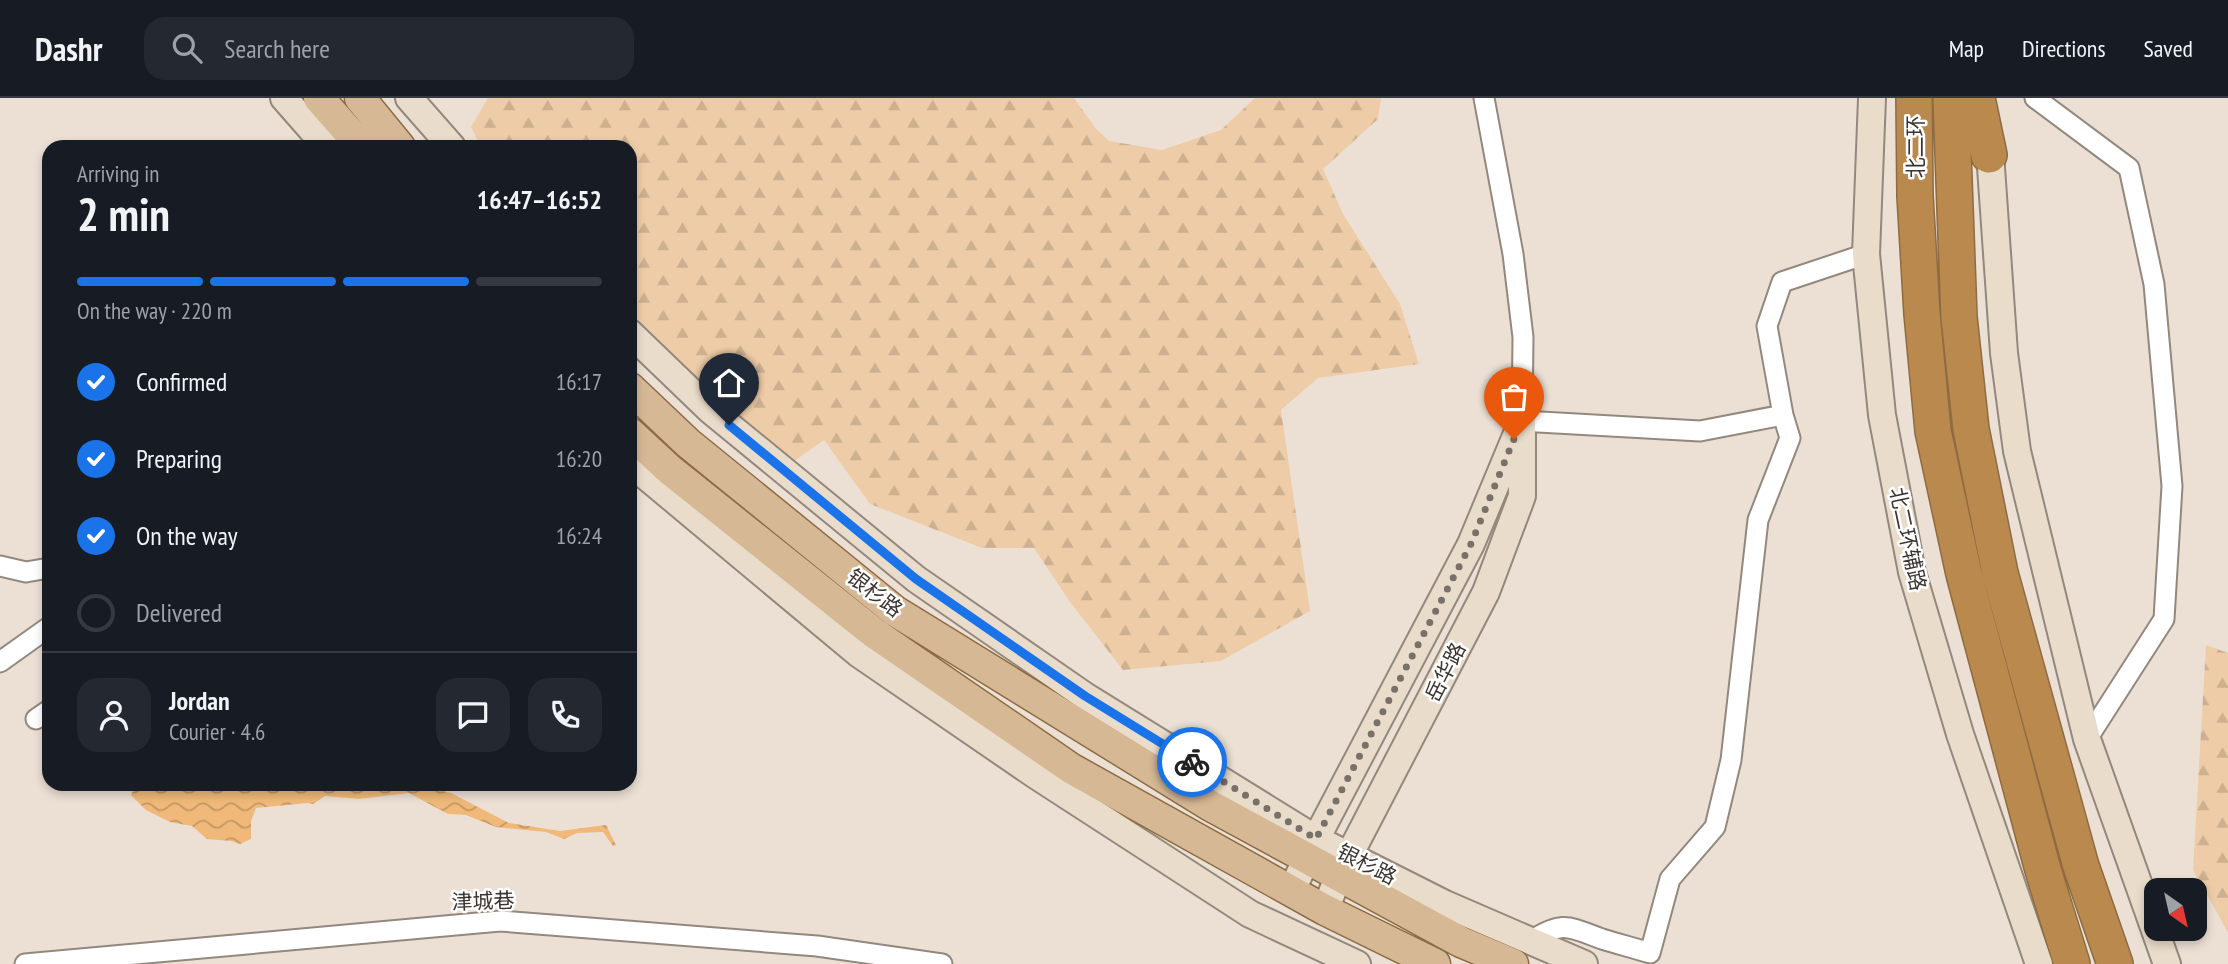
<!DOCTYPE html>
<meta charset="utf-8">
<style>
:root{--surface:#171b24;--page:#242831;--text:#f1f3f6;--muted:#9ea1a6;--line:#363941;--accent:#1a73e8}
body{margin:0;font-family:"PT Sans Narrow","Noto Sans SC",sans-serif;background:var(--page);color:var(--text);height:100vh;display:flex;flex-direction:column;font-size:26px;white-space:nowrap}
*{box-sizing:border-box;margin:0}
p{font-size:23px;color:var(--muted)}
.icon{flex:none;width:38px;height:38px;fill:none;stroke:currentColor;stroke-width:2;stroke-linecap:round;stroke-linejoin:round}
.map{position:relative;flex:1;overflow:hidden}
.sheet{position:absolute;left:42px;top:42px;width:595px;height:651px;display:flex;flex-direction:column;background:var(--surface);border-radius:21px;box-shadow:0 4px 10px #0003}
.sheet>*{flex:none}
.needle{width:46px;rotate:146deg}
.controls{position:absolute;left:2144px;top:780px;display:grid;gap:14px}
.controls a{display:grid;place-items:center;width:63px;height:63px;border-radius:14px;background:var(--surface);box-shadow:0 4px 10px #0003;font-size:35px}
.pin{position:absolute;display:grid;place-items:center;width:60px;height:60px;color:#fff;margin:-72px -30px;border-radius:50% 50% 50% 0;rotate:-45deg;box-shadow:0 0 7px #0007}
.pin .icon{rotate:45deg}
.courier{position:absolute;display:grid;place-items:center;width:70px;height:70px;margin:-35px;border:5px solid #1a73e8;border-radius:50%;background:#fff;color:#222;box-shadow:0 2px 9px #0007}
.head em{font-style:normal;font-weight:700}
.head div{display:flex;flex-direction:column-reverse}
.head{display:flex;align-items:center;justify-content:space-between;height:119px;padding:0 35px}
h1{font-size:46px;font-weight:700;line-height:52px}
.bar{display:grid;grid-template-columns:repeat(4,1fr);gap:10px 7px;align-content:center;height:84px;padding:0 35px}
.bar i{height:9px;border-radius:5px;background:var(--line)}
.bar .active{background:var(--accent)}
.bar p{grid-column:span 4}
.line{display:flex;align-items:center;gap:18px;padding:0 35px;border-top:2px solid var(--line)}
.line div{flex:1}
.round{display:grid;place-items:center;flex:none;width:74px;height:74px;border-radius:21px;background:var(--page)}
ol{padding:0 35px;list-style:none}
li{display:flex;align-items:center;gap:21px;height:77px}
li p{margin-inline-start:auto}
li .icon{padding:7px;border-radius:50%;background:var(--accent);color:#fff;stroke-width:4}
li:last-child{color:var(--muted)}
li i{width:38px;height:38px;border:4px solid var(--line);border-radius:50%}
header{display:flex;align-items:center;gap:42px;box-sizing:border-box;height:98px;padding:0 35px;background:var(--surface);border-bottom:2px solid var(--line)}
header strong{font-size:33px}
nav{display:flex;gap:38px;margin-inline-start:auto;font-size:24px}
.search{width:490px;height:63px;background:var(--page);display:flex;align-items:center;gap:18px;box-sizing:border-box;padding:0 24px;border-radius:21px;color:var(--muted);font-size:26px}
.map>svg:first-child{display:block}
.forest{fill:url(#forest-firs)}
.water{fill:url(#water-waves)}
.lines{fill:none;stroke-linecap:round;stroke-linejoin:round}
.street-casing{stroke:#92887d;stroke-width:23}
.secondary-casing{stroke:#92887d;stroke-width:30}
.primary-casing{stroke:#8d6c44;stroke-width:33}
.highway-casing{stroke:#8d6c44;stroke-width:38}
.street{stroke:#fff;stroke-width:19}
.secondary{stroke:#eadcca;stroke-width:26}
.primary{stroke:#d6b895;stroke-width:30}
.highway{stroke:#ba894e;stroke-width:35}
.done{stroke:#787169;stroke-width:7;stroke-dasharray:0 12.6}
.route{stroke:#1a73e8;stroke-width:9}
.labels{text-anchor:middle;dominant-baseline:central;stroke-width:5;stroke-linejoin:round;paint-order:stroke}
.street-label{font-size:21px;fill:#3a3530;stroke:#fff}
</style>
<header>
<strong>Dashr</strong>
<div class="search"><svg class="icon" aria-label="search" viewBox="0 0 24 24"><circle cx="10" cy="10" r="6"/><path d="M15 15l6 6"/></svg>Search here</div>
<nav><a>Map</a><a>Directions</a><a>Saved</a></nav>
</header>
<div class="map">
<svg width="2228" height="866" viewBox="0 0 2228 866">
<defs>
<pattern id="forest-firs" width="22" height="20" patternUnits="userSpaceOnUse" patternTransform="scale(1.75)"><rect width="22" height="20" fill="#eecca7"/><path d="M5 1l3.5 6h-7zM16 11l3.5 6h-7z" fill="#cdb090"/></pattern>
<pattern id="water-waves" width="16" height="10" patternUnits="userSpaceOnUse" patternTransform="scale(1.75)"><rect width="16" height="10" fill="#f0b979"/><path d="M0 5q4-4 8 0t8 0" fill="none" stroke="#c39764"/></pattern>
</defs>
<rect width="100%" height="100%" fill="#ece0d4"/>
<path class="forest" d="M488,0h586l22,31 13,12 53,9 59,-20 34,-32h126l-3,21 -55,50 20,45 57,90 19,60 -101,14 -37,32 29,201 -89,50 -98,9 -53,-68 -36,-54h-52l-112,-44 -46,-64 -41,29 -153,-149v-173h-149l-10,-20z
M2206,547l22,8v279l-35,-62z"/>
<path class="water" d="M136,686h277l38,9 58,30 51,8 46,-6 10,20 -3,1 -10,-14 -26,1 -13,6 -18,-7 -50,-5 -30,-12 -18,-1 -39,-21 -50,6 -34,-3 -12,8 -5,-1 -52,5 -5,13v18l-11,5 -9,-3 -24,-2 -15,-13 -22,-4 -24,-12 -15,-15z"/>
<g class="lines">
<g class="street-casing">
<path id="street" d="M1484,0l29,156 10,83 -1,84 178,10 83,-16 -16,-89 15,-44 84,-28
M2035,0l94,70 25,116 18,202 -8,133 -77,120
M0,468l26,6 23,-4
M0,564l49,-35
M36,621l13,-9
M1531,843c32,-21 38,-14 71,-2 16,5 32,9 48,14l20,-74 45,-52 16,-67 27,-240 32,-82 -7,-23
M25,866l475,-43 317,25 125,18"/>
</g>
<g class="secondary-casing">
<path id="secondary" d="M284,0l43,49
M409,0l43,49
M1872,0l-6,156 16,161 30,157 48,162 79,230
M1989,41l15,214 13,98 70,288 80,225
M630,235l80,77 206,169 169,117 231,143 129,65 139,60
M630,365l229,191 175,120 216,140 107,50
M1291,794l25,-53 155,-295 45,-108
M1325,812l14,-35 147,-283 36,-96v-75"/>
</g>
<g class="primary-casing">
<path id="primary" d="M319,0l43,49
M360,0l40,49
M630,290l58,55 207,168 314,194 252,137 52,22
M630,335l40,37 204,163 198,136 253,141 110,54"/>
</g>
<g class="highway-casing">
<path id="highway" d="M1914,0l1,98 7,118 11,117 31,143 79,296 29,94
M1951,0l8,219 12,112 29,144 81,293 34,98
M1977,0l12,57"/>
</g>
<use href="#street" class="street"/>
<use href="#secondary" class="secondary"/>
<use href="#primary" class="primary"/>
<use href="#highway" class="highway"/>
</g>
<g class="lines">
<path class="done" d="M1192,664l124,77 155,-295 43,-105"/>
<path class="route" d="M729,327l187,154 169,117 107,66"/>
</g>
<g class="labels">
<g class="street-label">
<text transform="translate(1915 49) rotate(-90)">北二环</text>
<text transform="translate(1908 441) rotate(78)">北二环辅路</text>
<text transform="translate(875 495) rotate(38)">银杉路</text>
<text transform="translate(1445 574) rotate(-63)">岳华路</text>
<text transform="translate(1367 766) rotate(27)">银杉路</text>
<text transform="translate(483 803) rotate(-2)">津城巷</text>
</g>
</g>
</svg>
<div class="controls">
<a><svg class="needle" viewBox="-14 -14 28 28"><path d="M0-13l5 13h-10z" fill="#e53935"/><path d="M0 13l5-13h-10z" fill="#9ea1a6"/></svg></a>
</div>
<div class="pin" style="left:1514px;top:341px;background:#ea580c"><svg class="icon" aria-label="bag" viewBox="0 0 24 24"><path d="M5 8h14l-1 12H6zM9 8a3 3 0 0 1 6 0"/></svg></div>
<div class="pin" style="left:729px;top:327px;background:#1f2937"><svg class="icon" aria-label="home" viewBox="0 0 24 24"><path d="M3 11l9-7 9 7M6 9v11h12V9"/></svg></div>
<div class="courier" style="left:1192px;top:664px"><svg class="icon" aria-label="bike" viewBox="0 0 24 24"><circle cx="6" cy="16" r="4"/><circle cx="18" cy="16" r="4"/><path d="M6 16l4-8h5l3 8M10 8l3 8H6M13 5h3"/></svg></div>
<section class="sheet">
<div class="head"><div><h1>2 min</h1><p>Arriving in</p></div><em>16:47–16:52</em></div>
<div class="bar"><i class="active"></i><i class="active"></i><i class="active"></i><i></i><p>On the way · 220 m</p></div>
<ol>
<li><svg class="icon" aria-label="check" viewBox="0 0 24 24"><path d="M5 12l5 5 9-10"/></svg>Confirmed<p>16:17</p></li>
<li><svg class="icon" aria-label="check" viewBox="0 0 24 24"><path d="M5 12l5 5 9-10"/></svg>Preparing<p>16:20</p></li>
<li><svg class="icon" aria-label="check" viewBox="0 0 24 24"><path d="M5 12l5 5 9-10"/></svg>On the way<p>16:24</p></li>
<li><i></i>Delivered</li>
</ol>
<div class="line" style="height:126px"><a class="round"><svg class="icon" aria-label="person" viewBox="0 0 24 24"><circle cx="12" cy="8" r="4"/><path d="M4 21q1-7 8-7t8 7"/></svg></a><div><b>Jordan</b><p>Courier · 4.6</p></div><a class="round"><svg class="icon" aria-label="chat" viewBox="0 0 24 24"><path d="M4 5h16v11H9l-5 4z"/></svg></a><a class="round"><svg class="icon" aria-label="phone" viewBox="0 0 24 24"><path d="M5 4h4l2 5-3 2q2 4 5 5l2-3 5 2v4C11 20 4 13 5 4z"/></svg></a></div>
</section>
</div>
